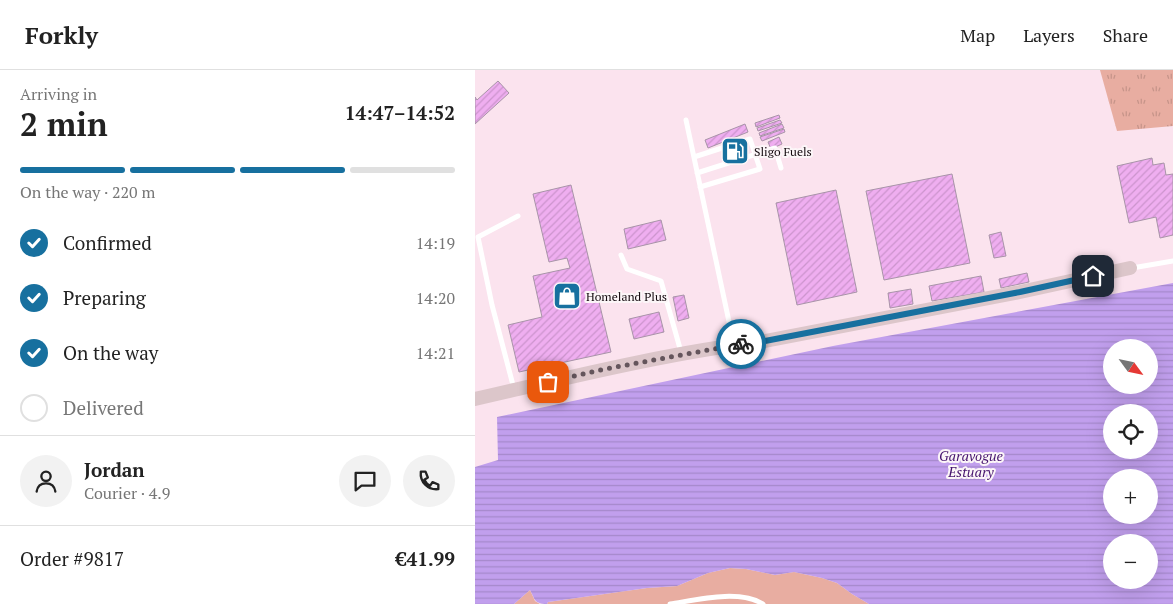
<!DOCTYPE html>
<meta charset="utf-8">
<style>
:root{--surface:#fff;--page:#f2f2f2;--text:#222;--muted:#767676;--line:#e0e0e0;--accent:#17709f}
body{margin:0;font-family:"PT Serif",serif;background:var(--page);color:var(--text);height:100vh;display:flex;flex-direction:column;font-size:19px;white-space:nowrap}
*{box-sizing:border-box;margin:0}
p{font-size:16px;color:var(--muted)}
.icon{flex:none;width:28px;height:28px;fill:none;stroke:currentColor;stroke-width:2;stroke-linecap:round;stroke-linejoin:round}
.map{position:relative;flex:1;overflow:hidden}
.sheet{display:flex;flex-direction:column;background:var(--surface);width:475px}
.sheet>*{flex:none}
.needle{width:32px;rotate:123deg}
.tools{position:absolute;left:628px;top:269px;display:grid;gap:10px}
.tools a{display:grid;place-items:center;width:55px;height:55px;border-radius:50%;background:var(--surface);box-shadow:0 5px 20px #0002;font-size:25px}
.pin{position:absolute;display:grid;place-items:center;width:42px;height:42px;color:#fff;margin:-21px;border-radius:10px;box-shadow:0 2px 8px #0006}
.courier{position:absolute;display:grid;place-items:center;width:50px;height:50px;margin:-25px;border:4px solid #17709f;border-radius:50%;background:#fff;color:#222;box-shadow:0 1px 6px #0007}
.headline em{font-style:normal;font-weight:800}
.headline div{display:flex;flex-direction:column-reverse}
.headline{display:flex;align-items:center;justify-content:space-between;height:85px;padding:0 20px}
h1{font-size:32px;font-weight:800;line-height:38px}
.bar{display:grid;grid-template-columns:repeat(4,1fr);gap:8px 5px;align-content:center;height:60px;padding:0 20px}
.bar i{height:6px;border-radius:4px;background:var(--line)}
.bar .on{background:var(--accent)}
.bar p{grid-column:span 4}
.line{display:flex;align-items:center;gap:12px;padding:0 20px;border-top:1px solid var(--line)}
.line div{flex:1}
.round{display:grid;place-items:center;flex:none;width:52px;height:52px;border-radius:26px;background:var(--page)}
ol{padding:0 20px;list-style:none}
li{display:flex;align-items:center;gap:15px;height:55px}
li p{margin-inline-start:auto}
li .icon{padding:5px;border-radius:50%;background:var(--accent);color:#fff;stroke-width:4}
li:last-child{color:var(--muted)}
li i{width:28px;height:28px;border:2px solid var(--line);border-radius:50%}
header{display:flex;align-items:center;gap:30px;box-sizing:border-box;height:70px;padding:0 25px;background:var(--surface);border-bottom:1px solid var(--line)}
header strong{font-size:24px}
nav{display:flex;gap:28px;margin-inline-start:auto;font-size:18px}
main{display:flex;flex:1;min-height:0}
.map>svg:first-child{display:block}
.grass{fill:url(#grass-tufts)}
.park{fill:#e8ada1}
.water{fill:url(#water-rules);fill-rule:evenodd}
.building{fill:url(#building-hatch);stroke:#a894a8}
.lines{fill:none;stroke-linecap:round;stroke-linejoin:round}
.lane{stroke:#fff;stroke-width:5}
.secondary{stroke:#dcc6ca;stroke-width:14}
.done{stroke:#64555c;stroke-width:5;stroke-dasharray:0 9}
.route{stroke:#17709f;stroke-width:6}
.labels{text-anchor:middle;dominant-baseline:central;stroke-width:4;stroke-linejoin:round;paint-order:stroke}
.poi-label{font-size:12px;fill:#13090e;stroke:#fcf6f8;text-anchor:start}
.water-label{font-size:14px;font-style:italic;fill:#46146e;stroke:#fcf6f8}
</style>
<header>
<strong>Forkly</strong>
<nav><a>Map</a><a>Layers</a><a>Share</a></nav>
</header>
<main>
<section class="sheet">
<div class="headline"><div><h1>2 min</h1><p>Arriving in</p></div><em>14:47–14:52</em></div>
<div class="bar"><i class="on"></i><i class="on"></i><i class="on"></i><i></i><p>On the way · 220 m</p></div>
<ol>
<li><svg class="icon" aria-label="check" viewBox="0 0 24 24"><path d="M5 12l5 5 9-10"/></svg>Confirmed<p>14:19</p></li>
<li><svg class="icon" aria-label="check" viewBox="0 0 24 24"><path d="M5 12l5 5 9-10"/></svg>Preparing<p>14:20</p></li>
<li><svg class="icon" aria-label="check" viewBox="0 0 24 24"><path d="M5 12l5 5 9-10"/></svg>On the way<p>14:21</p></li>
<li><i></i>Delivered</li>
</ol>
<div class="line" style="height:90px"><a class="round"><svg class="icon" aria-label="person" viewBox="0 0 24 24"><circle cx="12" cy="8" r="4"/><path d="M4 21q1-7 8-7t8 7"/></svg></a><div><b>Jordan</b><p>Courier · 4.9</p></div><a class="round"><svg class="icon" aria-label="chat" viewBox="0 0 24 24"><path d="M4 5h16v11H9l-5 4z"/></svg></a><a class="round"><svg class="icon" aria-label="phone" viewBox="0 0 24 24"><path d="M5 4h4l2 5-3 2q2 4 5 5l2-3 5 2v4C11 20 4 13 5 4z"/></svg></a></div>
<div class="line" style="height:65px"><div>Order #9817</div><b>€41.99</b></div>
</section>
<div class="map">
<svg width="698" height="534" viewBox="0 0 698 534">
<defs>
<pattern id="grass-tufts" width="24" height="20" patternUnits="userSpaceOnUse" patternTransform="scale(1.25)"><rect width="24" height="20" fill="#e8ada1"/><path d="M3 7l-1-3M5 7V3M7 7l1-3M15 17l-1-3M17 17v-4M19 17l1-3" fill="none" stroke="#c69489"/></pattern>
<pattern id="water-rules" width="6" height="5" patternUnits="userSpaceOnUse" patternTransform="scale(1.25)"><rect width="6" height="5" fill="#c19fed"/><path d="M0 2.5h6" fill="none" stroke="#a588ca"/></pattern>
<pattern id="building-hatch" width="6" height="6" patternUnits="userSpaceOnUse" patternTransform="scale(1.25)"><rect width="6" height="6" fill="#efaef0"/><path d="M-1 1l2-2M0 6l6-6M5 7l2-2" fill="none" stroke="#cc94cd"/></pattern>
</defs>
<rect width="100%" height="100%" fill="#fbe3ee"/>
<path class="grass" d="M625,0h73v56l-56,5z"/>
<path class="park" d="M255,498l16,1 29,6 19,-3 28,6 15,5 15,11 17,10h-322l1,-2 99,-14 30,-2 31,-13z
M55,520l5,11 5,3h-26z"/>
<path class="water" d="M698,213v321h-304l-17,-10 -15,-11 -15,-5 -28,-6 -19,3 -29,-6 -16,-1 -22,5 -31,13 -30,2 -99,14 -1,2c-13,0 -12,-5 -17,-14l-16,14h-39v-137l23,-7 -1,-43 336,-71zM636,278h38v37h-38zM636,342h38v38h-38zM636,408h38v37h-38zM636,472h38v38h-38z"/>
<path class="building" d="M23,11l11,12 -34,31v-27l2,3z
M304,45l1,3 -24,9 -1,-4z
M305,50l2,3 -24,8 -1,-3z
M270,54l3,8 -40,16 -3,-8z
M307,54l2,4 -24,8 -1,-3z
M309,59l1,3 -23,9 -2,-4z
M304,67l3,7 -11,5 -3,-7z
M677,88l1,7 11,-2 2,12 7,-1v61l-13,3 -4,-21 -27,6 -12,-57z
M477,104l18,89 -86,17 -18,-89z
M96,115l40,167 -92,20 -11,-47 34,-8 -9,-41 37,-8 -3,-10 -18,4 -16,-68z
M361,120l21,102 -60,13 -21,-102z
M186,150l5,20 -38,9 -4,-20z
M526,162l5,24 -12,2 -5,-23z
M552,203l2,9 -28,6 -2,-9z
M506,206l3,16 -52,9 -3,-15z
M436,219l2,15 -23,4 -2,-15z
M209,225l5,23 -11,3 -5,-24z
M184,242l5,20 -30,7 -5,-20z"/>
<g class="lines">
<path class="lane" d="M211,50l48,225
M219,87l56,-18 10,30 -60,18
M222,103l78,-25 6,20
M146,185l6,14 34,12 20,71
M657,198l41,-7
M39,319l-22,-84 -14,-68 40,-21
M195,534c26,-4 69,-15 93,0"/>
<path class="secondary" d="M0,329c96,-22 192,-46 290,-58l255,-49 110,-24"/>
</g>
<g class="lines">
<path class="done" d="M73,312l52,-12 141,-26"/>
<path class="route" d="M266,274l24,-3 255,-49 73,-16"/>
</g>
<defs>
<g id="fuel-square" transform="scale(1.4375)"><rect x="-9" y="-9" width="18" height="18" rx="4" fill="#17709f" stroke="#fcf6f8"/><path d="M-5.5-6h7V0h2V4h1.3V-2.5L3-4.5l.8-.8L6-3V5H2.5V1h-1V6h-7ZM-4.2-4.7v3.2H.2V-4.7Z" fill="#fff"/></g>
<g id="shop-square" transform="scale(1.4375)"><rect x="-9" y="-9" width="18" height="18" rx="4" fill="#17709f" stroke="#fcf6f8"/><path d="M-5-2.5h2.3a2.7 3.5 0 0 1 5.4 0H5L5.5 6h-11ZM-1.5-2.5h3a1.5 2.3 0 0 0-3 0Z" fill="#fff"/></g>
</defs>
<g fill-rule="evenodd">
<use href="#fuel-square" x="260" y="81"/>
<use href="#shop-square" x="92" y="226"/>
</g>
<g class="labels">
<g class="poi-label">
<text x="279" y="81">Sligo Fuels</text>
<text x="111" y="226">Homeland Plus</text>
</g>
<g class="water-label">
<text x="496" y="385">Garavogue<tspan x="496" dy="16">Estuary</tspan></text>
</g>
</g>
</svg>
<div class="tools">
<a><svg class="needle" viewBox="-14 -14 28 28"><path d="M0-13l5 13h-10z" fill="#e53935"/><path d="M0 13l5-13h-10z" fill="#767676"/></svg></a>
<a><svg class="icon" aria-label="locate" viewBox="0 0 24 24"><circle cx="12" cy="12" r="6"/><path d="M12 2v4M12 18v4M2 12h4M18 12h4"/></svg></a>
<a>+</a>
<a>−</a>
</div>
<div class="pin" style="left:73px;top:312px;background:#ea580c"><svg class="icon" aria-label="bag" viewBox="0 0 24 24"><path d="M5 8h14l-1 12H6zM9 8a3 3 0 0 1 6 0"/></svg></div>
<div class="pin" style="left:618px;top:206px;background:#1f2937"><svg class="icon" aria-label="home" viewBox="0 0 24 24"><path d="M3 11l9-7 9 7M6 9v11h12V9"/></svg></div>
<div class="courier" style="left:266px;top:274px"><svg class="icon" aria-label="bike" viewBox="0 0 24 24"><circle cx="6" cy="16" r="4"/><circle cx="18" cy="16" r="4"/><path d="M6 16l4-8h5l3 8M10 8l3 8H6M13 5h3"/></svg></div>
</div>
</main>
